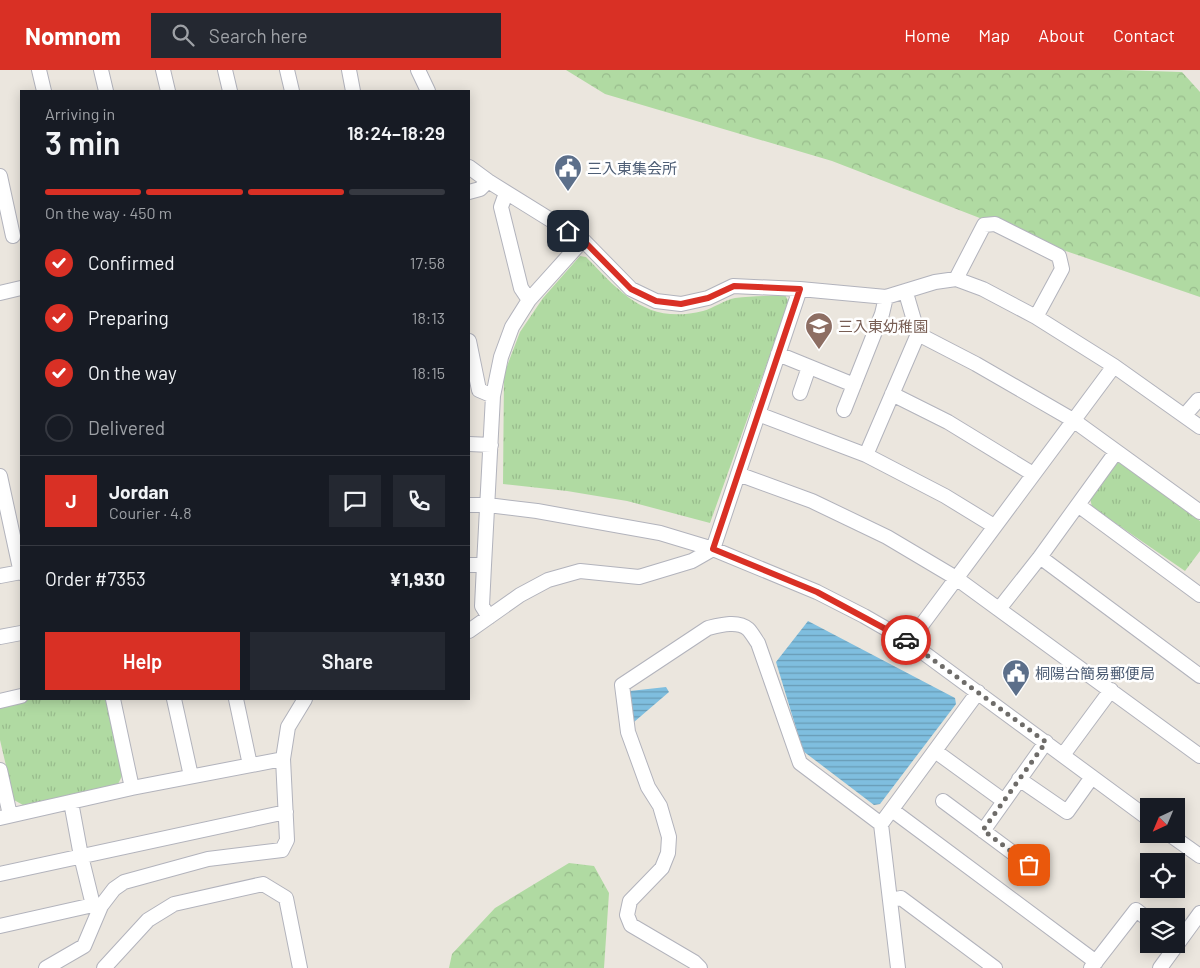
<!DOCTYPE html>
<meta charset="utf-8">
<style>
:root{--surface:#171b24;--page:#242831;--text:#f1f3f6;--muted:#9ea1a6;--line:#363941;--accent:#d93025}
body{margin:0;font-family:Barlow,"Noto Sans JP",sans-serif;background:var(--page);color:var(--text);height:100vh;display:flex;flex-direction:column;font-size:19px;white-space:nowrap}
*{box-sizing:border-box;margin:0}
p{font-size:16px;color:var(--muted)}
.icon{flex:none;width:28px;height:28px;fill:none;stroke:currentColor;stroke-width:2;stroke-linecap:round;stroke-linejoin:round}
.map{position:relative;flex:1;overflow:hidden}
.panel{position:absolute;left:20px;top:20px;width:450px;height:610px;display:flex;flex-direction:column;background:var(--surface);border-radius:0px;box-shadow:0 2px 12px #0003}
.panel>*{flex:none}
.needle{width:32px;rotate:224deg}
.fabs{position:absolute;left:1140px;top:728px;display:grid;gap:10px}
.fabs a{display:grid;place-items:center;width:45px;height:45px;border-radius:0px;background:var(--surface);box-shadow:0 2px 12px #0003;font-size:25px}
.pin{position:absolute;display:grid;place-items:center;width:42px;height:42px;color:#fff;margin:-21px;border-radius:10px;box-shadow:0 2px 8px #0006}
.courier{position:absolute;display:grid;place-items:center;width:50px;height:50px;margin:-25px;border:4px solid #d93025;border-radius:50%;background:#fff;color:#222;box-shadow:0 1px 6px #0007}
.summary em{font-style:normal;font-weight:600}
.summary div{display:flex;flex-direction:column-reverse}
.summary{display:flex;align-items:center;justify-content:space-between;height:85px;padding:0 25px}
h1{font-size:32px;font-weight:600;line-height:38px}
.bar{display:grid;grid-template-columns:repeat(4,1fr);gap:8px 5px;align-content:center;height:60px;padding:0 25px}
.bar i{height:6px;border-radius:4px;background:var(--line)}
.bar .active{background:var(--accent)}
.bar p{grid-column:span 4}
.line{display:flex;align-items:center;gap:12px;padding:0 25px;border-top:1px solid var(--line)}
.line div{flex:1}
.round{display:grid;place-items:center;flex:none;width:52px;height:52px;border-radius:0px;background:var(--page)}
ol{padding:0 25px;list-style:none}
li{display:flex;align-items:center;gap:15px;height:55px}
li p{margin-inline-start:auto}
li .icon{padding:5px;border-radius:50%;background:var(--accent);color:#fff;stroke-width:4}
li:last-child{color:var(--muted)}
li i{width:28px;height:28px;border:2px solid var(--line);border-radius:50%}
.button{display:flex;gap:10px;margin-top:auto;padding:10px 25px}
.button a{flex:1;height:58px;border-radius:0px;background:var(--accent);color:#fff;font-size:20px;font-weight:600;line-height:58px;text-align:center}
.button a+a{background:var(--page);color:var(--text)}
header{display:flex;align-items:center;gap:30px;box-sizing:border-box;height:70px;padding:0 25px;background:var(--accent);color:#fff}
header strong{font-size:24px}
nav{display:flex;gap:28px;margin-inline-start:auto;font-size:18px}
.search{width:350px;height:45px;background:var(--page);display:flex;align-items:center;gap:12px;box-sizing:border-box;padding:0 18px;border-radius:0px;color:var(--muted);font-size:19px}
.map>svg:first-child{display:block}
.grass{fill:url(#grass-tufts)}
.forest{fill:url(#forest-crowns)}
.water{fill:url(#water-rules)}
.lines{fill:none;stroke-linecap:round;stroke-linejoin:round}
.minor-casing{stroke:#b2b3bc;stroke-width:16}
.minor{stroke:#fff;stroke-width:14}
.done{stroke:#6e6c69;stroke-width:5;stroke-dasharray:0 9}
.route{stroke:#d93025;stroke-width:6}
.labels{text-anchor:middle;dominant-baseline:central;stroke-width:5;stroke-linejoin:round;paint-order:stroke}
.service-label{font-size:15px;fill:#4e5e75;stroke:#fff;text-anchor:start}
.education-label{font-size:15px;fill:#785e54;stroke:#fff;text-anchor:start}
</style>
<header>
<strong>Nomnom</strong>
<div class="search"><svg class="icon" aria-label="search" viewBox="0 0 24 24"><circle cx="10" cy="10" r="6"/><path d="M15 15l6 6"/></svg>Search here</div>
<nav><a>Home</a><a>Map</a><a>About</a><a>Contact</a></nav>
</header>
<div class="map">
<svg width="1200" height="898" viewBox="0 0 1200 898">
<defs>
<pattern id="grass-tufts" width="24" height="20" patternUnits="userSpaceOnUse" patternTransform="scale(1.25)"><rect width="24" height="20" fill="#b0daa2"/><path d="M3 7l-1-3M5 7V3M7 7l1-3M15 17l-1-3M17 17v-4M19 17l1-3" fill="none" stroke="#98bb8c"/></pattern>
<pattern id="forest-crowns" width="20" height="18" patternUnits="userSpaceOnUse" patternTransform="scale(1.25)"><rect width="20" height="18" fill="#b0daa2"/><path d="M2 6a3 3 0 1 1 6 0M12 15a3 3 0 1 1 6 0" fill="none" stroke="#98bb8c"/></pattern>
<pattern id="water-rules" width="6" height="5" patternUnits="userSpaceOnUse" patternTransform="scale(1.25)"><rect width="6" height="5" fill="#7fbedf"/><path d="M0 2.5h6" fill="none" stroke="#689bb5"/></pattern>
</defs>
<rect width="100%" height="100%" fill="#ebe6de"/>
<path class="grass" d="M580,186l6,1c35,36 61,68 117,54 11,-3 21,-11 32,-13 16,-2 34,-2 50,-3l4,7 -79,221 -83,-22 -60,-10 -64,-7 1,-110 16,-42 23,-34z
M1124,392l76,59v30l-15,20 -93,-64 -2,-9 26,-35z
M29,629h78l15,77 -4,8 -95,21 -9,-5 -14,-60v-35z"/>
<path class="forest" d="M566,0h553l63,2 18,20v205l-140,-48 -228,-88 -227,-67z
M569,793l25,3 15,27 -5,75h-155l3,-14 43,-46z"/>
<path class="water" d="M808,551l147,77 1,6 -76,100 -6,1 -71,-54 -27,-89z
M666,617l3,5 -35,30 -4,-31z"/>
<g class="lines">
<g class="minor-casing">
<path id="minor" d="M39,0l5,21
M101,0l5,21
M163,0l5,21
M225,0l5,21
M287,0l5,21
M349,0l4,21
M418,0l10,21
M469,97l19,14 95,59 48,49 25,12 25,3 27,-6 25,-12 67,3 86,8 49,-15 21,-3 27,10 53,28 78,49 86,61
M0,106l13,60
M469,122l11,-3 8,-8
M506,123l-5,14 20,81 8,12
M956,209l28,-54 11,-1 64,32 3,13 -26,48
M0,223l21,-5
M918,264l58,30 97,56 127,92
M469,271l10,49 14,6
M778,284l76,31
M800,323l9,-26
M892,324l56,28 85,52
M844,340l38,-96 4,-17
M758,344l108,41 79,41 49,30
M1185,345l13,-15h2
M469,374l22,1
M866,385l52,-121 -12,-41
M738,404l74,27 75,36 69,41 244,178
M0,406l21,97
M469,435h19l49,6 123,22 53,16 104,43 47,24 45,26 240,177
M1078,435l122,90
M1040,487l160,119
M469,495h15
M0,506l21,-4
M999,539l41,-52 76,-105
M489,547l-7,-11 2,-41 9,-169 8,-39 11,-30 17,-27 54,-60
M469,561l51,-36 28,-15 32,-9 59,6 53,-16 21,-12 87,-260
M0,567l21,-4
M909,572l205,-276
M113,629l19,89
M174,629l17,77
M236,629l14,66
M0,631l21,-5
M935,681l69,50
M1063,685l48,-65
M0,700l10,45
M1019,709l48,33 25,-35
M943,731l86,64
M71,732l10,54 12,49
M892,740l204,152
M0,748l132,-30 151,-29
M983,761l63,-89
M1169,764l31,22
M0,804l286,-62
M890,830l11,-2 94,70
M0,856l93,-21 8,1
M46,898l38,-22 17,-40 13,-17 10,-7 84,-23 74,-9 5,-10 -4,-81 5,-32 17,-28
M104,898l44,-48 26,-16 89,-20 23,14 14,70
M700,898l-6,-6 -63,-37 -4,-10 3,-14 32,-33 6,-15 1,-16 -9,-31 -12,-19 -20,-55 -6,-47 86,-57c12,-3 30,-8 40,1 4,4 7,10 10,14l42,120 81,61
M898,898l-17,-144 97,-132
M1091,898l45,-58 13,10
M1160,898l40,-55"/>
</g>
<use href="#minor" class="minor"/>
</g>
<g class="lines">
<path class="done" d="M906,570l140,102 -63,88 46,35"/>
<path class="route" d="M568,161l15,9 48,49 25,12 25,3 27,-6 26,-12 66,3 -87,260 104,43 89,48"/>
</g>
<defs>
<g id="civic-pin" transform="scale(1.4375)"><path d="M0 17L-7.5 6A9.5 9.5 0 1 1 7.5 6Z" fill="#5c6f8a" stroke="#fff"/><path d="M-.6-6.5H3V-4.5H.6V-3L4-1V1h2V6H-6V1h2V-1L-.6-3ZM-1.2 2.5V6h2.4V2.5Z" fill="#fff"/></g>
<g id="school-pin" transform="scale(1.4375)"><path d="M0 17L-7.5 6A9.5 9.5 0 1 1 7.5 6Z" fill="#8d6e63" stroke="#fff"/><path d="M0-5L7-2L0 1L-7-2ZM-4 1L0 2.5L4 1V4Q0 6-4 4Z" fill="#fff"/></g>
</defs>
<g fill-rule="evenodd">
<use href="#civic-pin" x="568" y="98"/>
<use href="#school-pin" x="819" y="256"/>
<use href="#civic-pin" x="1016" y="603"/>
</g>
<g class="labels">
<g class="service-label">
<text x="587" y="98">三入東集会所</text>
<text x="1035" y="603">桐陽台簡易郵便局</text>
</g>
<g class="education-label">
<text x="838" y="256">三入東幼稚園</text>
</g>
</g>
</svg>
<div class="fabs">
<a><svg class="needle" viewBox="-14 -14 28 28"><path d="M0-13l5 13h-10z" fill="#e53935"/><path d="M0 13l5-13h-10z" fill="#9ea1a6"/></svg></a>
<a><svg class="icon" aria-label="locate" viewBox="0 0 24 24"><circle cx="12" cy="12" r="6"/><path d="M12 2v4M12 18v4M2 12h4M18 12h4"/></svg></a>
<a><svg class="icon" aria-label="layers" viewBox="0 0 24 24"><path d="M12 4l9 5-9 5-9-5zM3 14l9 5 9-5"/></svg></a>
</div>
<div class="pin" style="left:1029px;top:795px;background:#ea580c"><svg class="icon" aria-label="bag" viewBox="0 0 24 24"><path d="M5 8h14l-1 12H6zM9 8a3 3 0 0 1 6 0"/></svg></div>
<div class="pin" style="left:568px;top:161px;background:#1f2937"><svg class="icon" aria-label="home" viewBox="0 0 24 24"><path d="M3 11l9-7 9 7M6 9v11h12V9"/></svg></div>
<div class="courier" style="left:906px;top:570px"><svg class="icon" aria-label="car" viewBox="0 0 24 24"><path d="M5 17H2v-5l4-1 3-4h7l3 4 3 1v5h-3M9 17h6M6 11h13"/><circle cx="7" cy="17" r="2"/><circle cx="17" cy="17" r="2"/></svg></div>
<section class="panel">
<div class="summary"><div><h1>3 min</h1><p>Arriving in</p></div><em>18:24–18:29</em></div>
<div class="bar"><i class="active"></i><i class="active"></i><i class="active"></i><i></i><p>On the way · 450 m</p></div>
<ol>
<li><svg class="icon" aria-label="check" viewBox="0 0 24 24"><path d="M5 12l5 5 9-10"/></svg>Confirmed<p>17:58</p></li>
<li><svg class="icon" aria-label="check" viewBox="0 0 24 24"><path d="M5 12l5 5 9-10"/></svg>Preparing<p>18:13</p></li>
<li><svg class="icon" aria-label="check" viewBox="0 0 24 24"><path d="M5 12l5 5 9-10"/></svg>On the way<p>18:15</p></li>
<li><i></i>Delivered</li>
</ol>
<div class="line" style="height:90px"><b class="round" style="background:var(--accent);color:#fff">J</b><div><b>Jordan</b><p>Courier · 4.8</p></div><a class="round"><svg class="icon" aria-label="chat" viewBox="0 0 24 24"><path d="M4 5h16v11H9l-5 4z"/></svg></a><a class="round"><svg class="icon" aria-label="phone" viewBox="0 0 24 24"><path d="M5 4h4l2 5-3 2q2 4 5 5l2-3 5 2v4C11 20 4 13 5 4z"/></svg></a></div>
<div class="line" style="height:65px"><div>Order #7353</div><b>¥1,930</b></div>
<div class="button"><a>Help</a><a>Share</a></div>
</section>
</div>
